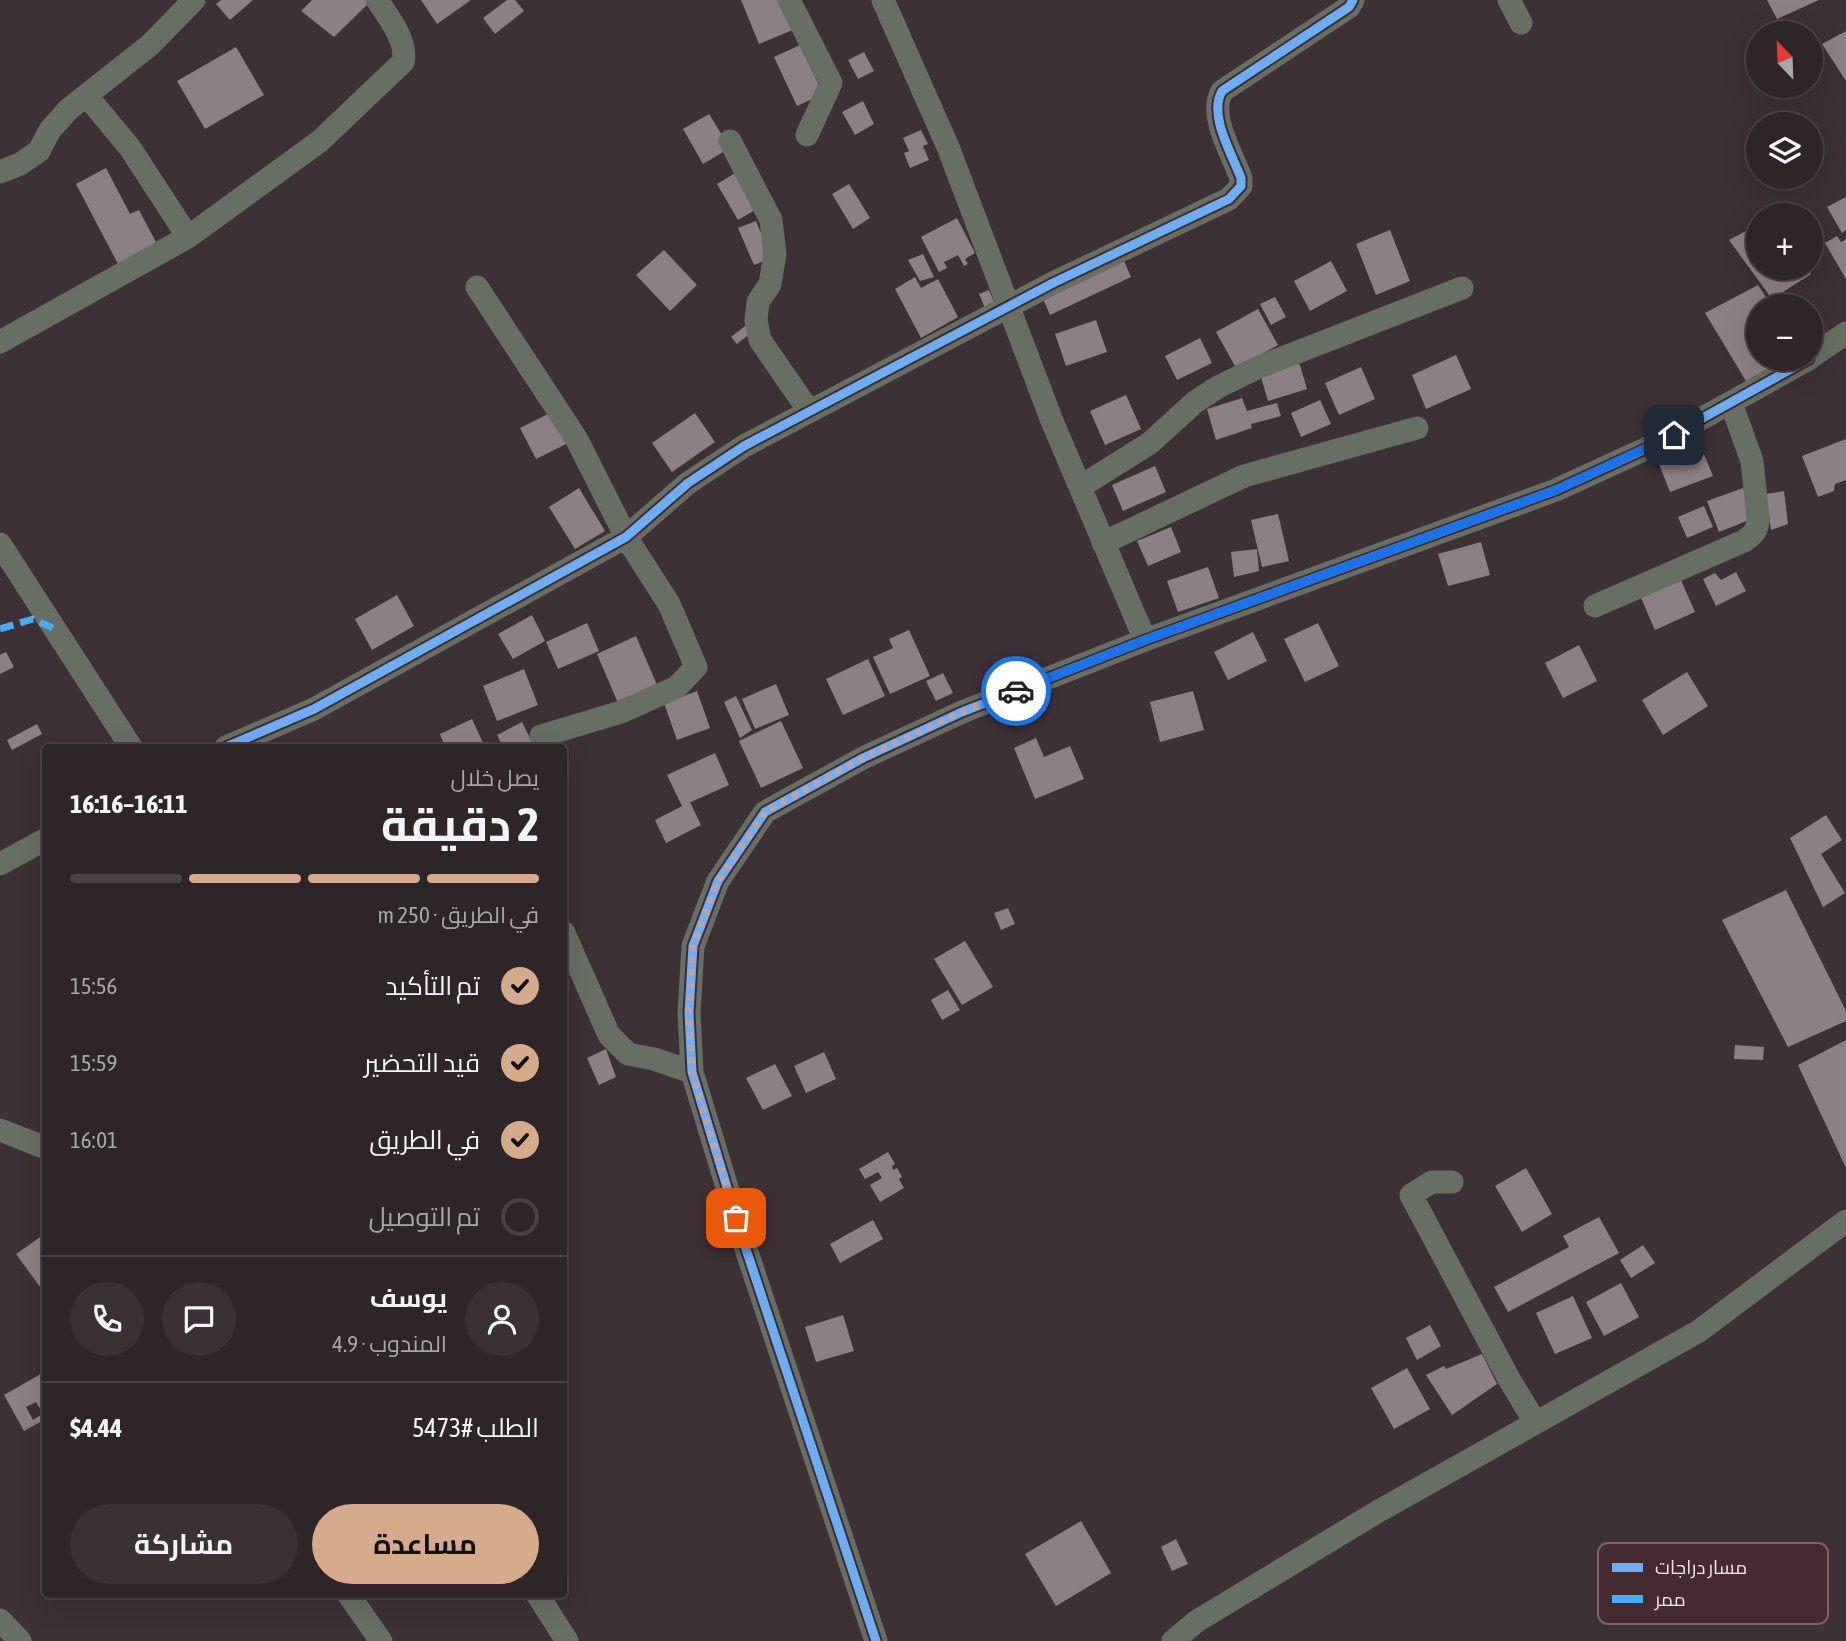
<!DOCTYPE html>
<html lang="ar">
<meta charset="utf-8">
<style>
:root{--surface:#2e2528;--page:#3a3134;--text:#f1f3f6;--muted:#a7a5a8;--line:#494245;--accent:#d6ab8b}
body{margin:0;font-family:"Asap Condensed",Cairo,sans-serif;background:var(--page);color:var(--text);direction:rtl;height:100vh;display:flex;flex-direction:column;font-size:26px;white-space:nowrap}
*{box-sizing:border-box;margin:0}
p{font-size:23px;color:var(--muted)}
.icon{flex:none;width:38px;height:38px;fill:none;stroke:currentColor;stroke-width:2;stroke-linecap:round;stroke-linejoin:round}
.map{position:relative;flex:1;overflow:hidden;direction:ltr}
.sheet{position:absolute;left:42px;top:744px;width:525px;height:854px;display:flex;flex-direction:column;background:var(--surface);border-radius:7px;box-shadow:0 7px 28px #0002,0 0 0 2px var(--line);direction:rtl}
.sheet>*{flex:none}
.needle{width:46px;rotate:337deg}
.buttons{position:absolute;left:1746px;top:21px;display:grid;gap:14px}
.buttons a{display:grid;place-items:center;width:77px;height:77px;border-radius:50%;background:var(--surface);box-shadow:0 7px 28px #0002,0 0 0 2px var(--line);font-size:35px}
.pin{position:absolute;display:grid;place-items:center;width:60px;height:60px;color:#fff;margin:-30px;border-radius:14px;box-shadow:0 4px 10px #0006}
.courier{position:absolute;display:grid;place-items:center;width:70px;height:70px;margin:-35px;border:5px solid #1a73e8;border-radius:50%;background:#fff;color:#222;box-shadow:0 2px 9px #0007}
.headline em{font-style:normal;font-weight:700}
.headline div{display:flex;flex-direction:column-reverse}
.headline{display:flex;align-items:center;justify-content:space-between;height:119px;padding:0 28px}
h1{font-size:46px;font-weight:700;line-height:52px}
.bar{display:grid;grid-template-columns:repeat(4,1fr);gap:10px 7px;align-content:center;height:84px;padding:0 28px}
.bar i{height:9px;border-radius:5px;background:var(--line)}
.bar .selected{background:var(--accent)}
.bar p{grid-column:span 4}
.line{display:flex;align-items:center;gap:18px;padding:0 28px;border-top:2px solid var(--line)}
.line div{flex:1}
.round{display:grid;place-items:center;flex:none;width:74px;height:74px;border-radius:37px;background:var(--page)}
ol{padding:0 28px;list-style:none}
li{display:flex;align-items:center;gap:21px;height:77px}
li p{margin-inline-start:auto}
li .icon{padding:7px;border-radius:50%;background:var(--accent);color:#111;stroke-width:4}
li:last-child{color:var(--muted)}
li i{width:38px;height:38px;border:4px solid var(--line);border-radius:50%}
.cta{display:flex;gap:14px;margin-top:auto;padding:14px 28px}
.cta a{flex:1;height:80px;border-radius:42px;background:var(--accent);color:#111;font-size:28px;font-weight:700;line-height:80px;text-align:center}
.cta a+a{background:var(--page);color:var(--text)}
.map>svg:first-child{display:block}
.building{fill:#8d8084}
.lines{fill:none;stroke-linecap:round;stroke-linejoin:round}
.street{stroke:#676e63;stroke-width:23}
.quiet{stroke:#46acf6;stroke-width:7;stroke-dasharray:14 7;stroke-linecap:butt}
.cycleway-casing{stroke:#442b32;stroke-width:13}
.cycleway{stroke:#6dadf4;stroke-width:9}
.done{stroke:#b5a5aa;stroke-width:7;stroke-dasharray:0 12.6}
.route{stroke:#1a73e8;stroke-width:9}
.key{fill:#442b32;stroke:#796269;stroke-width:2}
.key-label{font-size:19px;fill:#f5e4e9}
</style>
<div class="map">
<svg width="1846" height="1641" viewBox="0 0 1846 1641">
<rect width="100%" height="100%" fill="#3e3135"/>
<path class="building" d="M221,0h32l-23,20 -14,-16z
M312,0h60l-38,37 -33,-26z
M421,0h50l-34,24z
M507,0h8l9,11 -29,23 -12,-16z
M741,0h42l12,29 -36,15z
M1767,0h52l-42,19z
M1846,31v50l-24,-37z
M800,45l23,49 -26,12 -23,-49z
M236,47l28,48 -59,34 -28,-48z
M864,52l10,19 -16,8 -10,-19z
M863,101l11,23 -19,11 -13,-23z
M709,114l21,34 -27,16 -20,-35z
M921,130l7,14 -5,2 6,14 -19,8 -6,-15 5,-2 -6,-13z
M106,168l24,46 9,-4 18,34 -39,20 -42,-80z
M740,170l22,36 -24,14 -21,-36z
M849,184l21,34 -17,11 -21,-35z
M1846,197v33l-4,3 -15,-26z
M957,218l18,35 -10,6 3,5 -4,2 -6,-11 -14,7 3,6 -8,4 -18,-35z
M756,221l15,37 -17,7 -16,-37z
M1759,224v44h48l4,6 -39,25 -43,-59z
M1390,230l20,51 -34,14 -20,-51z
M1837,236l4,6 5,-3v40l-21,-36z
M664,250l33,35 -27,26 -34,-36z
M923,254l11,23 -14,4 -12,-21z
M1122,256l9,21 -81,38 -9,-21z
M1331,261l16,30 -37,20 -16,-30z
M915,277l6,11 17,-9 20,38 -37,21 -26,-49z
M1758,285l12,18 13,-5 4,8h-28v53h26l-39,22 -41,-68z
M989,290l8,19 -10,4 -8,-19z
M1275,297l11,20 -15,8 -11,-21z
M1258,309l20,36 -42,23 -20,-36z
M1096,320l11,32 -41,14 -11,-32z
M745,326l6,7 -14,11 -6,-7z
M1200,338l12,25 -35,17 -12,-24z
M1456,355l15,34 -45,20 -14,-34z
M1299,362l8,27 -39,12 -8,-27z
M1361,367l14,32 -36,16 -14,-32z
M1126,395l15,34 -36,16 -15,-34z
M1242,398l5,13 30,-8 4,13 -30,8 1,4 -36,12 -9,-31z
M1320,400l11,24 -30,13 -10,-24z
M554,411l16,31 -34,17 -16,-31z
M695,413l20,29 -43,30 -20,-29z
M1846,439v41l-11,4 -1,7 -16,6 -16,-41z
M1701,447l12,29 -43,16 -11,-28z
M1155,466l11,26 -43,19 -11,-26z
M579,488l26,43 -30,18 -26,-42z
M1743,488l11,30 -35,14 -12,-31z
M1784,491l4,33 -17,6 -5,-36z
M1704,506l9,21 -26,11 -9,-21z
M1278,514l11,47 -27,6 -11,-47z
M1171,527l10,25 -33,14 -11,-25z
M1481,542l9,33 -42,11 -10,-32z
M1257,549l2,22 -25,6 -3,-25z
M1208,567l11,31 -41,14 -11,-31z
M1736,572l10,19 -30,15 -13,-27 12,-6 6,7z
M1681,580l14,32 -40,18 -14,-32z
M397,595l17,31 -42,24 -17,-31z
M532,615l13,26 -32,18 -15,-25z
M587,623l12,28 -41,18 -12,-27z
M1318,623l21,43 -34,16 -21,-43z
M909,630l21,46 -40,18 -17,-37 20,-9 -4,-9z
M1253,632l14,29 -39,19 -14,-28z
M636,636l21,49 -39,18 -21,-49z
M1579,645l18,36 -34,17 -18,-35z
M6,652l8,15 -14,7v-19z
M868,659l17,37 -42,19 -17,-36z
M524,669l14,36 -41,16 -14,-35z
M1687,672l21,34 -45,29 -21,-35z
M943,673l10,20 -17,8 -10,-20z
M776,684l13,31 -34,14 -13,-30z
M697,691l13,37 -33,12 -13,-37z
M1193,691l11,39 -44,12 -10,-40z
M736,696l16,34 -12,8 -16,-36z
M472,719l13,28h-40l-5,-13z
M781,721l22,47 -42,20 -22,-47z
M522,722l10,20 -10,5h-19l-6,-12z
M37,724l5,10 -30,16 -5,-10z
M1036,738l8,19 26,-11 14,33 -49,20 -21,-51z
M715,753l14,32 -47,21 -15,-31z
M690,802l11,23 -35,18 -11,-23z
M1826,815l16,25 -21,14 24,39 -22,14 -33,-69z
M1786,890l60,121v10l-58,26 -66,-127z
M1008,908l7,16 -14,6 -7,-17z
M965,941l28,46 -31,18 -28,-46z
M948,990l12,20 -18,10 -11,-20z
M1846,1040v128l-48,-103z
M1735,1045l29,2 -1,13 -29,-1z
M606,1049l10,28 -17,8 -12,-27z
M824,1052l12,27 -30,14 -12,-27z
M775,1064l17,32 -29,14 -17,-32z
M888,1152l7,12 -3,2 1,4 4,-2 5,9 -3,2 5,9 -24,14 -10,-17 12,-7 -4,-6 -13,7 -6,-10z
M1526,1168l26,46 -30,18 -27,-46z
M1599,1217l20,36 -111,59 -14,-25 75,-40 -6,-11z
M873,1220l10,19 -43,24 -10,-19z
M46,1233v62l-30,-41z
M1643,1245l12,18 -24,15 -11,-18z
M1621,1283l18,34 -35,19 -18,-34z
M1573,1296l19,42 -37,16 -19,-41z
M843,1315l11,36 -38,11 -11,-35z
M1430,1325l11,21 -24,14 -11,-22z
M1482,1354l15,30 -45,31 -26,-40 18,-9 2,3z
M1407,1368l23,41 -36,20 -23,-41z
M46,1371v39l-4,2 -6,-10 -10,5 7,13 8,-5 3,5 -20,11 -20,-36z
M1081,1521l30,52 -55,33 -31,-52z
M1176,1539l12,25 -16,7 -11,-24z"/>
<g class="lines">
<path class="street" d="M789,0l42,83 -24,52
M883,0l65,147 104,274 93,219
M1509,0l12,23
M87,96l43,52 58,89
M730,141l41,79 4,34 -5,30 -12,18 -2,18 4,20 49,71
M0,172l20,-8 19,-13 11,-21 19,-21 81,-64 44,-45
M477,287l99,151 50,99 43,67 27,63 -19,20 -56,25 -80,24
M0,342l188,-105 132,-96 83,-79c5,-21 -15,-45 -26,-62
M1811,357l35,-24
M1080,487l70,-44 45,-41 23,-15 41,-20 203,-79
M1103,543l141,-67 173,-48
M0,544l131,203
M1595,606l149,-65c10,-7 14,-11 14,-23l-6,-57 -21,-58
M226,747l88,-38 312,-172 62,-54 56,-37 309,-163 176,-84 12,-13v-8c-9,-24 -33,-63 -19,-87l127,-84 4,-7
M0,864l46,-25
M564,933l45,102 19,19 26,5 38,13
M0,1130l46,18
M1452,1182h-20l-21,13 98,184 26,43
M348,1594l33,47
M537,1594l30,47
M0,1620l20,21
M876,1641l-133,-401 -51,-168 -3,-59 4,-67 25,-65 47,-69 98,-54 99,-46 183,-72 411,-150 98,-45 155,-86
M1173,1641l24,-20 180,-109 322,-181 147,-110"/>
<path class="quiet" d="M0,629l33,-10 20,9"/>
<g class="cycleway-casing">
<path id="cycleway" d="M226,747l88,-38 312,-172 62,-54 56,-37 309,-163 176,-84 12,-13v-8c-9,-24 -33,-63 -19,-87l127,-84 4,-7
M876,1641l-133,-401 -51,-168 -3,-59 4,-67 25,-65 47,-69 98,-54 99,-46 183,-72 411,-150 98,-45 155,-86"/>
</g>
<use href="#cycleway" class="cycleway"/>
</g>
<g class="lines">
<path class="done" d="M736,1218l-44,-146 -3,-59 4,-67 25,-65 47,-69 98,-54 99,-46 54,-21"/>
<path class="route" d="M1016,691l129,-51 411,-150 118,-55"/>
</g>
<rect x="1598" y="1543" width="230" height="81" rx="10" class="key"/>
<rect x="1612" y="1563" width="31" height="9" fill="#6dadf4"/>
<rect x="1612" y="1595" width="31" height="8" fill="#46acf6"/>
<g class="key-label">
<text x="1655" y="1574">مسار دراجات</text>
<text x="1655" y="1606">ممر</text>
</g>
</svg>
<div class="buttons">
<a><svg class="needle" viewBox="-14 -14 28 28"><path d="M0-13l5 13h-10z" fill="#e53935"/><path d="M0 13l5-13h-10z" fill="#a7a5a8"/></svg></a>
<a><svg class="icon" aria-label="layers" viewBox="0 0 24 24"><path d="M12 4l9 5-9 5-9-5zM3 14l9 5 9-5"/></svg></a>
<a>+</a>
<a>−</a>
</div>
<div class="pin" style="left:736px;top:1218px;background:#ea580c"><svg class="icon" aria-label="bag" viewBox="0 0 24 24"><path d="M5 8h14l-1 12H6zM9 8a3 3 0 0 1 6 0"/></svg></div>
<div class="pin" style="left:1674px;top:435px;background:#1f2937"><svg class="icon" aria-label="home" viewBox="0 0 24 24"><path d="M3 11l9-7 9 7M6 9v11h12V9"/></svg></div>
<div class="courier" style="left:1016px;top:691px"><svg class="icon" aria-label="car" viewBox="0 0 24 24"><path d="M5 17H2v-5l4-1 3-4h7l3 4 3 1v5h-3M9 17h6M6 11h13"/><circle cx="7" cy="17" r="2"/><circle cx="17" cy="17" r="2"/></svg></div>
<section class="sheet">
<div class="headline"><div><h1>2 دقيقة</h1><p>يصل خلال</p></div><em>16:11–16:16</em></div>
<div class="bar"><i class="selected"></i><i class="selected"></i><i class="selected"></i><i></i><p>في الطريق · 250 m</p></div>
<ol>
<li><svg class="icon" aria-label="check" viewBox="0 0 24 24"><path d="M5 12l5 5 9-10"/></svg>تم التأكيد<p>15:56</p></li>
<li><svg class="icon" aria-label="check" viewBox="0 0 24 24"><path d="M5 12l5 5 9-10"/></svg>قيد التحضير<p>15:59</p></li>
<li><svg class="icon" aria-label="check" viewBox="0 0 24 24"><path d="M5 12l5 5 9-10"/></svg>في الطريق<p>16:01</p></li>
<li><i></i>تم التوصيل</li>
</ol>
<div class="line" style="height:126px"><a class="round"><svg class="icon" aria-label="person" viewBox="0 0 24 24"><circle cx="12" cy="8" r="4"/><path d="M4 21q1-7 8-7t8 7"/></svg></a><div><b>يوسف</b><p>المندوب · 4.9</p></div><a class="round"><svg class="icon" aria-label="chat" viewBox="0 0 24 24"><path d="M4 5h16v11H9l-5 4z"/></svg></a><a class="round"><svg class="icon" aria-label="phone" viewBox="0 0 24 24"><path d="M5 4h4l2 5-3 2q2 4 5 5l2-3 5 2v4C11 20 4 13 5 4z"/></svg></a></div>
<div class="line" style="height:91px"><div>الطلب #5473</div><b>$4.44</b></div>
<div class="cta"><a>مساعدة</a><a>مشاركة</a></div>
</section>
</div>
